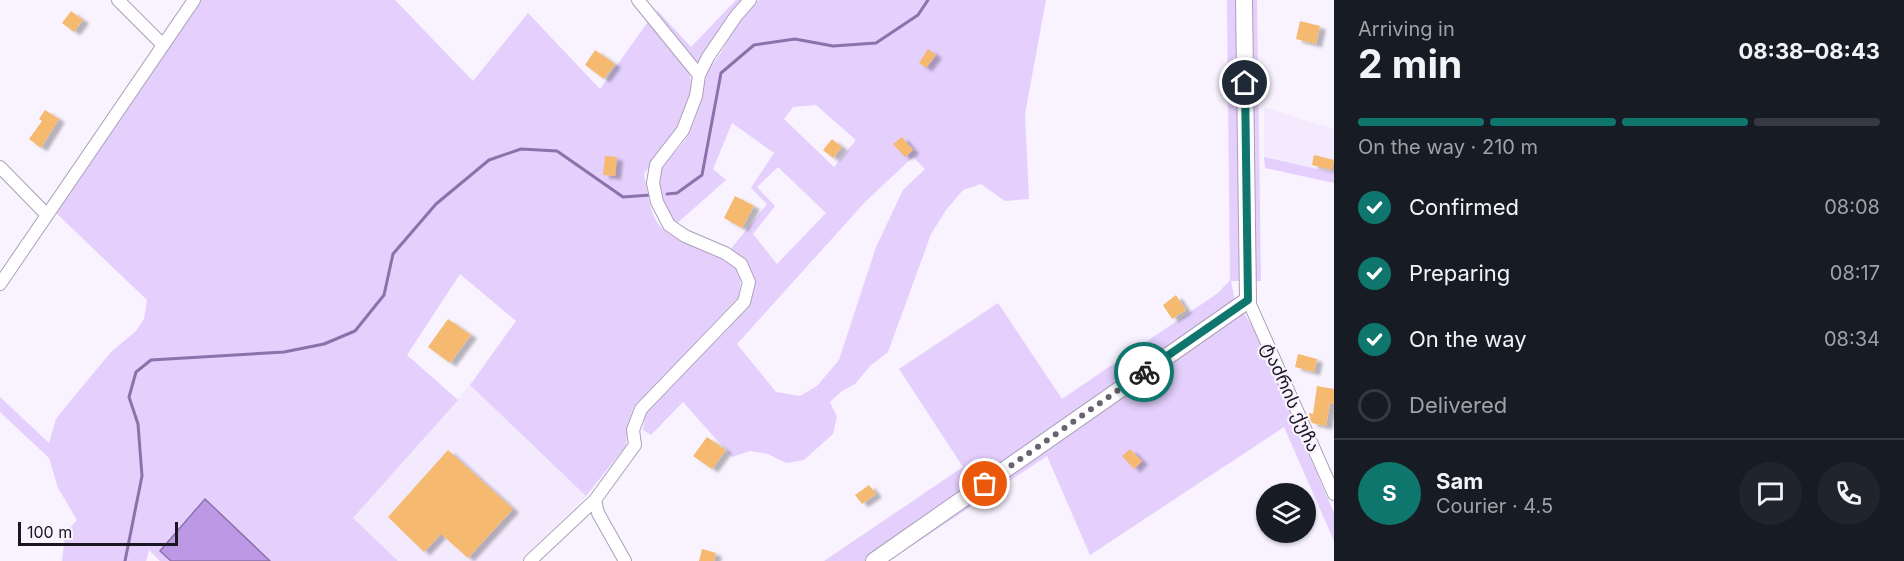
<!DOCTYPE html>
<meta charset="utf-8">
<style>
:root{--surface:#171b24;--page:#20242c;--text:#f1f3f6;--muted:#9ea1a6;--line:#363941;--accent:#0f766e}
body{margin:0;font-family:Inter,"Noto Sans Georgian",sans-serif;background:var(--page);color:var(--text);height:100vh;display:flex;flex-direction:column;font-size:22px;white-space:nowrap}
*{box-sizing:border-box;margin:0}
p{font-size:20px;color:var(--muted)}
.icon{flex:none;width:33px;height:33px;fill:none;stroke:currentColor;stroke-width:2;stroke-linecap:round;stroke-linejoin:round}
.map{position:relative;flex:1;overflow:hidden}
.panel{display:flex;flex-direction:column;background:var(--surface);width:570px}
.panel>*{flex:none}
.buttons{position:absolute;left:1256px;top:483px;display:grid;gap:12px}
.buttons a{display:grid;place-items:center;width:60px;height:60px;border-radius:50%;background:var(--surface);box-shadow:0 2px 4px #0004;font-size:30px}
.scale{position:absolute;left:18px;bottom:15px;width:160px;box-sizing:border-box;padding-left:6px;border:3px solid #1b1720;border-top:0;font-size:16px;line-height:21px;white-space:nowrap;color:#1b1720;-webkit-text-stroke:4px #f8f3fe;paint-order:stroke}
.pin{position:absolute;display:grid;place-items:center;width:51px;height:51px;color:#fff;margin:-26px;border:3px solid #fff;border-radius:50%;box-shadow:0 2px 6px #0007}
.courier{position:absolute;display:grid;place-items:center;width:60px;height:60px;margin:-30px;border:4px solid #0f766e;border-radius:50%;background:#fff;color:#222;box-shadow:0 2px 8px #0007}
.headline em{font-style:normal;font-weight:700}
.headline div{display:flex;flex-direction:column-reverse}
.headline{display:flex;align-items:center;justify-content:space-between;height:102px;padding:0 24px}
h1{font-size:39px;font-weight:700;line-height:45px}
.bar{display:grid;grid-template-columns:repeat(4,1fr);gap:9px 6px;align-content:center;height:72px;padding:0 24px}
.bar i{height:8px;border-radius:4px;background:var(--line)}
.bar .current{background:var(--accent)}
.bar p{grid-column:span 4}
.line{display:flex;align-items:center;gap:15px;padding:0 24px;border-top:2px solid var(--line)}
.line div{flex:1}
.round{display:grid;place-items:center;flex:none;width:63px;height:63px;border-radius:32px;background:var(--page)}
ol{padding:0 24px;list-style:none}
li{display:flex;align-items:center;gap:18px;height:66px}
li p{margin-inline-start:auto}
li .icon{padding:6px;border-radius:50%;background:var(--accent);color:#fff;stroke-width:4}
li:last-child{color:var(--muted)}
li i{width:33px;height:33px;border:3px solid var(--line);border-radius:50%}
main{display:flex;flex:1;min-height:0}
.map>svg:first-child{display:block}
.built{fill:#f3eafe}
.green{fill:#e4cffd;fill-rule:evenodd}
.water{fill:#bd98e5;stroke:#8c71aa;stroke-width:1.5}
.lines{fill:none;stroke-linecap:round;stroke-linejoin:round}
.stream{stroke:#8c71aa;stroke-width:3}
.building{fill:#f6b96f;filter:url(#shadow)}
.street-casing{stroke:#aba0b8;stroke-width:14}
.secondary-casing{stroke:#aba0b8;stroke-width:18}
.street{stroke:#fff;stroke-width:12}
.secondary{stroke:#fff;stroke-width:16}
.done{stroke:#68646e;stroke-width:6;stroke-dasharray:0 10.8}
.route{stroke:#0f766e;stroke-width:8}
.labels{text-anchor:middle;dominant-baseline:central;stroke-width:4.5;stroke-linejoin:round;paint-order:stroke}
.street-label{font-size:18px;fill:#1b1720;stroke:#f8f3fe}
</style>
<main>
<div class="map">
<svg width="1334" height="561" viewBox="0 0 1334 561">
<defs>
<filter id="shadow"><feDropShadow dx="6" dy="3.5" stdDeviation="1.5" flood-color="#0004"/></filter>
</defs>
<rect width="100%" height="100%" fill="#f8f3fe"/>
<path class="built" d="M1264,107l70,22v44l-70,-16z
M470,385l116,111 -65,65h-123l-45,-43z"/>
<path class="green" d="M199,0h196l78,81 55,-68 72,76 50,-70c12,16 30,33 38,52 14,35 -26,77 -44,103 4,18 5,44 20,56 15,13 66,28 73,40 6,9 3,18 1,28l-105,111 -6,19 -1,18 -40,50 -116,-111 46,-64 -56,-47 -53,81 51,45 -105,118 45,43h-128l-65,-62 -45,52 11,10h-11l-11,-11 -3,11h-84l3,-27 12,-14 -19,-32 -9,-30 -49,-46v-15l49,46 7,-24 15,-19 40,-48 25,-21 8,-12 3,-19 -91,-87z
M736,0h9l-46,63 -8,-1 -34,-49v-3l34,37z
M759,0h287l-21,114 4,85 -24,2 -24,-17 -18,6 -17,20 -15,24 -43,118 -18,14 -15,18 -13,7 -12,11 7,15 -4,17 -29,26 -18,3 -18,-9 -18,-3 -18,6 -49,-55 -32,33 -8,-5 3,-20 107,-121c-2,-22 -6,-26 -23,-39l37,-46 -16,-16 23,-35 -42,-30 -19,46 13,11 -51,45c-8,-13 -19,-30 -16,-47 3,-17 20,-27 28,-41 11,-19 13,-42 20,-63 3,-8 10,-15 15,-23 11,-20 17,-41 37,-51zM816,105l40,35 -22,27 -50,-48 9,-12zM913,157l12,12 -22,21 -27,57 -37,113 -22,26 -17,10 -24,-4 -39,-48 129,-143zM778,167l48,46 -49,51 -24,-30 22,-28 -18,-19z
M1227,0h30l4,281h-30l3,16 23,37 77,179v28l-50,-114 -194,128 -43,-99 -158,105h-65l139,-94 -64,-98 99,-66 64,96 156,-106 12,-13z
M1264,157l70,16v10l-69,-15z"/>
<path class="water" d="M205,499l65,62h-99l-11,-10z"/>
<g class="lines">
<path class="stream" d="M667,194l10,-1 25,-18 19,-102 33,-28 41,-6 38,7 43,-3 42,-28 10,-15
M125,561l17,-85 -4,-52 -9,-27 7,-25 15,-12 133,-8 40,-8 31,-13 29,-36 9,-41 43,-50 53,-44 32,-11 36,2 66,46 28,-2"/>
</g>
<path class="building" d="M71,11l12,9 -9,12 -12,-9z
M1300,21l20,5 -4,18 -20,-5z
M928,49l8,6 -10,13 -7,-5z
M595,50l20,14 -11,15 -19,-14z
M45,110l14,9 -18,29 -12,-9 13,-18 -3,-2z
M902,137l11,13 -8,7 -12,-13z
M832,139l10,8 -9,11 -10,-8z
M1314,155l20,5 -2,10 -20,-5z
M605,156l12,1 -2,19 -12,-1z
M735,196l19,10 -12,22 -18,-10z
M1176,295l10,15 -14,9 -9,-14z
M448,319l23,16 -21,28 -22,-16z
M1298,354l19,5 -3,13 -19,-5z
M1317,386l17,3v15l-4,-1 -4,23 -14,-3 -3,-6v-4l4,1z
M707,437l19,13 -14,19 -19,-13z
M1130,449l12,12 -8,8 -12,-13z
M448,450l65,59 -45,49 -27,-24 -17,18 -36,-35z
M869,485l7,9 -14,10 -7,-9z
M702,549l14,4 -2,8h-15z"/>
<g class="lines">
<g class="street-casing">
<path id="street" d="M118,0l45,45
M638,0l61,75
M0,167l47,48
M0,284l194,-284
M1248,300l86,194
M595,500l3,13 27,48
M530,561l65,-61 40,-55 -2,-15 8,-21 103,-107 5,-20 -8,-18 -16,-11 -40,-17 -16,-11 -12,-23 -4,-19 3,-18 27,-35 13,-34 3,-21 9,-18 28,-41 14,-16"/>
</g>
<g class="secondary-casing">
<path id="secondary" d="M874,561l374,-261 -4,-300"/>
</g>
<use href="#street" class="street"/>
<use href="#secondary" class="secondary"/>
</g>
<g class="lines">
<path class="done" d="M985,484l159,-112"/>
<path class="route" d="M1144,372l104,-72 -3,-217"/>
</g>
<g class="labels">
<g class="street-label">
<text transform="translate(1291 397) rotate(66)">ტაძრის ქუჩა</text>
</g>
</g>
</svg>
<div class="buttons">
<a><svg class="icon" aria-label="layers" viewBox="0 0 24 24"><path d="M12 4l9 5-9 5-9-5zM3 14l9 5 9-5"/></svg></a>
</div>
<div class="scale">100 m</div>
<div class="pin" style="left:985px;top:484px;background:#ea580c"><svg class="icon" aria-label="bag" viewBox="0 0 24 24"><path d="M5 8h14l-1 12H6zM9 8a3 3 0 0 1 6 0"/></svg></div>
<div class="pin" style="left:1245px;top:83px;background:#1f2937"><svg class="icon" aria-label="home" viewBox="0 0 24 24"><path d="M3 11l9-7 9 7M6 9v11h12V9"/></svg></div>
<div class="courier" style="left:1144px;top:372px"><svg class="icon" aria-label="bike" viewBox="0 0 24 24"><circle cx="6" cy="16" r="4"/><circle cx="18" cy="16" r="4"/><path d="M6 16l4-8h5l3 8M10 8l3 8H6M13 5h3"/></svg></div>
</div>
<section class="panel">
<div class="headline"><div><h1>2 min</h1><p>Arriving in</p></div><em>08:38–08:43</em></div>
<div class="bar"><i class="current"></i><i class="current"></i><i class="current"></i><i></i><p>On the way · 210 m</p></div>
<ol>
<li><svg class="icon" aria-label="check" viewBox="0 0 24 24"><path d="M5 12l5 5 9-10"/></svg>Confirmed<p>08:08</p></li>
<li><svg class="icon" aria-label="check" viewBox="0 0 24 24"><path d="M5 12l5 5 9-10"/></svg>Preparing<p>08:17</p></li>
<li><svg class="icon" aria-label="check" viewBox="0 0 24 24"><path d="M5 12l5 5 9-10"/></svg>On the way<p>08:34</p></li>
<li><i></i>Delivered</li>
</ol>
<div class="line" style="height:108px"><b class="round" style="background:var(--accent);color:#fff">S</b><div><b>Sam</b><p>Courier · 4.5</p></div><a class="round"><svg class="icon" aria-label="chat" viewBox="0 0 24 24"><path d="M4 5h16v11H9l-5 4z"/></svg></a><a class="round"><svg class="icon" aria-label="phone" viewBox="0 0 24 24"><path d="M5 4h4l2 5-3 2q2 4 5 5l2-3 5 2v4C11 20 4 13 5 4z"/></svg></a></div>
</section>
</main>
